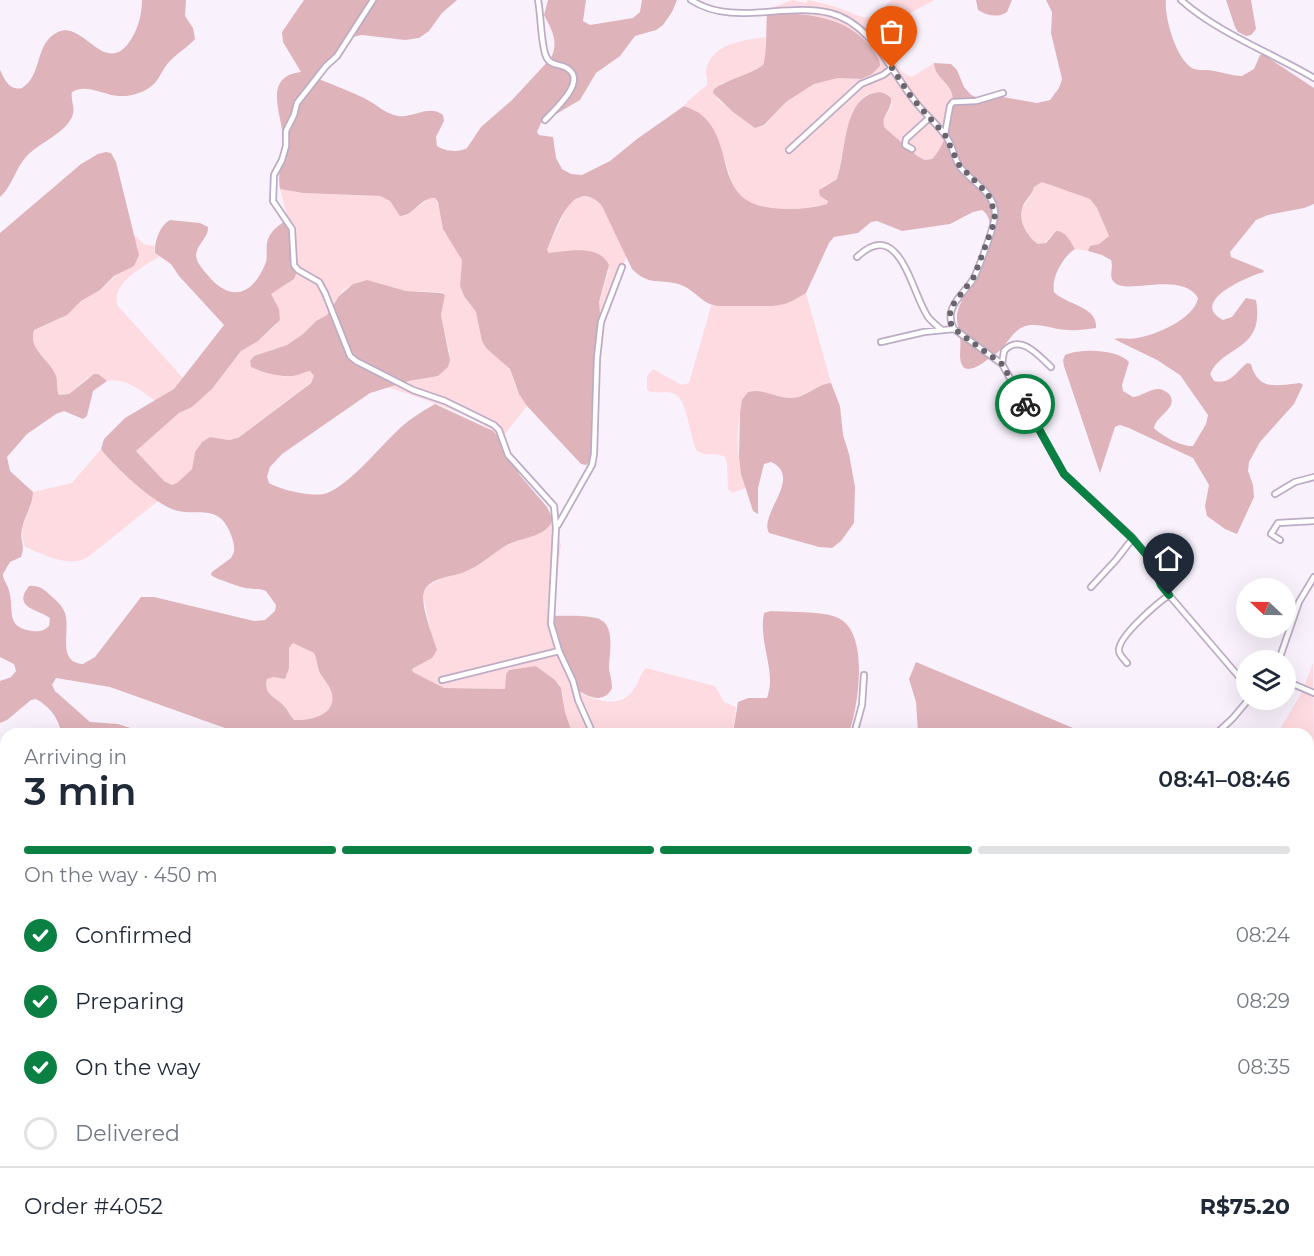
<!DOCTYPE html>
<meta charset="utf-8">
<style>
:root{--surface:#fff;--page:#f6f6f7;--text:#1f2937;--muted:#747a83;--line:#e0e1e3;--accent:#0b8043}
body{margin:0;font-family:Montserrat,sans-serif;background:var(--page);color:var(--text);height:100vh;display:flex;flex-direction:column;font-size:22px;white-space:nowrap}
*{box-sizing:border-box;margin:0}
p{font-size:20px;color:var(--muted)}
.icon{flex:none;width:33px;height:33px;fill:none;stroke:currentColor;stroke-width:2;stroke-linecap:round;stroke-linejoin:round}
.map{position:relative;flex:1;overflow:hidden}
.side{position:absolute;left:0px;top:728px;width:1314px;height:530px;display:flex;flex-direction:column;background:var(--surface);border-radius:18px 18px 0 0;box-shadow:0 6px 24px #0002}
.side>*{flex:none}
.needle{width:39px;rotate:292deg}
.buttons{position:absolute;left:1236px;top:578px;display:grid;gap:12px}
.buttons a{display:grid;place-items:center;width:60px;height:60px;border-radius:50%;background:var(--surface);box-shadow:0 6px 24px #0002;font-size:30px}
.pin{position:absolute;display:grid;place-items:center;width:51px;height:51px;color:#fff;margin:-62px -26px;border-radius:50% 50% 50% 0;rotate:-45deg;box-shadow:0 0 6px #0007}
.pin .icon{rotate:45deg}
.courier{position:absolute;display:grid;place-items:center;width:60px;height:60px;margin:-30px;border:4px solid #0b8043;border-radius:50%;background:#fff;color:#222;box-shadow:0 2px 8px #0007}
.headline em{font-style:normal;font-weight:600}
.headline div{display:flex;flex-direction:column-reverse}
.headline{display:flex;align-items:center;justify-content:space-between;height:102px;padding:0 24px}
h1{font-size:39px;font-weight:600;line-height:45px}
.bar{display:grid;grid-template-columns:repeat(4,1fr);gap:9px 6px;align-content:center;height:72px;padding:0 24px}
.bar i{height:8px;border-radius:4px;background:var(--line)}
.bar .on{background:var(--accent)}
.bar p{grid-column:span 4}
.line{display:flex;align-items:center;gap:15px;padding:0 24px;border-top:2px solid var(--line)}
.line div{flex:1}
ol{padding:0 24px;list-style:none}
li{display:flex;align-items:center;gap:18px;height:66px}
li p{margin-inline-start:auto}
li .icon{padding:6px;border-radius:50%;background:var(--accent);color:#fff;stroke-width:4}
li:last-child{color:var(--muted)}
li i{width:33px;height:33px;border:3px solid var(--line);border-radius:50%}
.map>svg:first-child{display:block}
.green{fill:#fedbe0}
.forest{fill:#dfb3ba;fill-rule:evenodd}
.water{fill:#8597b7}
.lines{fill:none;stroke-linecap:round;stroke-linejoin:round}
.river{stroke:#8597b7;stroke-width:7}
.minor-casing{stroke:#bdacc5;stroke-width:8}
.minor{stroke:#fff;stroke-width:4.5}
.done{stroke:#6a646d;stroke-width:6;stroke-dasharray:0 10.8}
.route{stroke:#0b8043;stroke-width:8}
</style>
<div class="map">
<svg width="1314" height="1256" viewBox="0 0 1314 1256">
<rect width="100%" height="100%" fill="#f9f2fd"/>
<path class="green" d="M792,0l14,3 2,-3c9,2 19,4 28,7 30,10 30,20 55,-7h43c-14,9 -51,24 -53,43l22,30 9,4 22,-14c1,14 12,17 17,28 7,17 -6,57 -19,68l-7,1 -8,-4 -32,-27c-7,-13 11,-19 6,-30 -1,-5 -7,-6 -12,-6 -33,-5 -35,65 -42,86l-15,8 6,14 -1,3c-23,5 -72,12 -89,-10 -7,-9 -9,-23 -13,-34 -4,-8 -9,-16 -14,-24 -9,-17 -9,-22 -27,-30l5,-6 18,-15c1,-7 -3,-13 0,-19 8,-23 37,-26 58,-29l1,17 -3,11 -14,8 -29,11 -3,15 38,29 9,-2 22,-24 28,-18 24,-6 23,1 8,-34c-29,-31 -62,-32 -102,-32l2,-4z
M1042,182l48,17 7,9 12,28 -10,8 -8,2 -3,5 -13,-2 -9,-13 -10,-5 -14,14c-14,-4 -21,-21 -21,-35l11,-16 2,-7z
M280,189l23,4 77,3 10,5 11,15h4l23,-17 7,-1 27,63 -2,25 4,10 12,16 11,37 23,20 6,19 11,18 -26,33c-24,-25 -80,-40 -113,-52l21,-6 29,-5 12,-21 -9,-40 4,-20 -3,-3 -36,-1 -44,-10 -9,3 -11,7 -15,24 -11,6 -13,13 -16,11 -33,11 -4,5v4l6,5 30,7 24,-6 4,5 -3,6 -73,56 -9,2 -19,-3 -8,5 -7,10 -3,17 -15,14 -5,2 -8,-4 -28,-30 43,-38 13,-6 24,-23 25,-33 17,-10 18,-16 3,-16 -9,-15 17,-10 1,-64z
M580,197l12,1 10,8 25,49 -26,69 -2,-22 10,-32 -23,-19 -37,2 -2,-3 21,-45z
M133,234l11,10 11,2 -1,5 5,6c-16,10 -49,26 -41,49l65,72 -12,15 -16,8c-13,-10 -31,-24 -48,-20l-2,-2 -17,-2 -19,17 -10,1c-4,-7 -2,-16 -6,-23 -7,-15 -24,-24 -19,-42l27,-12 20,-17 19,-11 19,-17 19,-25z
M806,293l25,90c-16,1 -26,15 -40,15 -15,0 -28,-10 -43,-6 -15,22 -12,72 -2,96l-14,5 -4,-4 -1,-26 -2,-6c-9,-5 -19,0 -28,-6 -7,-12 -10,-52 -22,-57 -9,-4 -19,1 -28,-4v-14l6,-7 29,16 7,-2 22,-77h62l12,-2z
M101,449c15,21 37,36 57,52l-70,56c-18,12 -45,-3 -63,-10 -9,-27 8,-31 8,-55l39,-9z
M553,519l8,26 -9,71 30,78c18,8 40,14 52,-5 5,-7 6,-15 12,-21l69,18 9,16 12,5 -3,26h-161l-7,-21 -2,-18 -4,-10 -22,-18 -28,4 -3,5 -1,14 -61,-1 -31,-16 -1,-3 8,-4 12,-27 -8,-38v-8l3,-5 15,-9 27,-8 17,-13 20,-11 20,-9z
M293,643l21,10c3,6 3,12 5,18 3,7 10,13 12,20 8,23 -20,30 -37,29 -4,-4 -5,-8 -9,-13 -8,-10 -22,-11 -18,-28l7,-2 15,-9v-20z
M1313,663l1,98h-6v-27l-26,-1 -3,-2 23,-39z
M1308,845h6v50l-6,1z
M1314,955v51l-6,18v-68z
M520,1251h34l-3,1v4h-33z
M731,1251l12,3 3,-3h84l1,5h-98z"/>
<path class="forest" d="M142,0h44l-1,16 8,12 2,11c-8,9 -19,15 -27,24 -5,6 -8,14 -13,20 -12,12 -32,16 -47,11 -12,-3 -24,-9 -36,-2 -2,9 5,17 -1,27 -10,17 -33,24 -46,39 -10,12 -13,28 -25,39v-127c5,10 9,21 22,18 21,-13 12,-45 36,-56 26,-13 49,51 75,4 6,-11 9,-24 9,-36z
M304,0h153l-15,13 -13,18 -10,7 -14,2 -43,-5 -14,3 -32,40c16,6 33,13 48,20 11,5 21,16 34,18 16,2 31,-12 45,-1l1,6 -8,16 1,9c7,5 21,7 30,2l14,-21 31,-27 39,-42c8,-16 1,-28 -7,-43l4,-15h38l-3,21 7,4 43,-7 7,-6 2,-12h35l-5,12 -9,13 -7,5 -21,6 -15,20 -24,17 -16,27 -39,23 -4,9 2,3 14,2 3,21 6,11 9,5 11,1 28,-14 27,-22 47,-33c8,3 15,6 21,12 30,31 9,84 67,90 18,2 37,1 55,-4l1,-3 -8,-5 -1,-6 18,-11c9,-25 6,-79 37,-86 7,-2 12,0 17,5 2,12 -12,19 -6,30l32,28 8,4 7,-1c13,-12 26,-51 19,-68 -5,-11 -16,-14 -17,-28l17,1 6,6 7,17 7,8 5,2h27l34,6 13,-3 9,-12 3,-9 -11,-46 1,-21 -6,-12h120c-2,17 10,59 26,68 4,2 8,2 13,2 13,0 24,6 37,6l12,-7 6,-14h4l50,33v116l-10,4 -36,7 -12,5 -26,32 1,5 32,13 1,2c-16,4 -76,30 -41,48l9,-3 14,-19 10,2c9,52 -32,44 -46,74l4,7c16,4 22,-9 33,-18l4,1c7,28 27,21 49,19l3,2 -9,19 -34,38 -11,20 -1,9 5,14 1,12 -17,37 -12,-5 -18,-13 -2,-10 4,-21 -16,-27 -64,-30 -9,-3 -5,2 -15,46 -36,-107 -1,-6 2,-5c15,-7 53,-6 64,7l-7,23 1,6 10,6c9,-1 18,-9 27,-8 2,0 6,3 8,4 13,14 -12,22 -14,35 8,8 28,19 39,18l13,-22 2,-9 -28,-40 -23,-15 -43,-21c7,-2 15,1 23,-1 19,-3 57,-19 61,-40 -17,-28 -71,-2 -84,-16 -6,-5 0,-15 -3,-22l-9,-5 -14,-4 2,-5 9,-2 10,-8 -12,-28 -7,-9 -48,-17 -8,5c-2,9 -10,13 -12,22 -4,12 6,29 16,35l8,-1 10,-12c10,0 14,10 19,18 -12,8 -24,28 -21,43 12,13 44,14 42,36 -9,1 -19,3 -28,2 -14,0 -32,-9 -45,-3 -11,4 -17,21 -29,28 -10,7 -33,27 -34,1 0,-6 1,-12 0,-19 -1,-9 -5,-17 -2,-27 7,-21 49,-84 24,-100l-9,2 -23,12 -48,7 -25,-10 -6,1 -13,11 -24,4 -5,6 -23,50 -12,7 -9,4 -12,2h-55c-15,-1 -23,-16 -37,-21 -19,-7 -32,2 -49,-16l-30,-63c-30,-32 -46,24 -55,44l2,3c18,-2 51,-9 60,12l-10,37 2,22 -10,97v34l-2,8 -3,2 -5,-1 -54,-58 -8,-12 -9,-25 -23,-20 -5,-8 -6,-29 -12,-16 -4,-10 2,-26 -19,-31 -5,-27 -3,-4c-15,-1 -21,18 -35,18l-10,-15 -10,-5 -77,-3 -23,-4c-3,-16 3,-30 3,-47 1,-25 -23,-65 18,-70l-18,-30 -1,-10z
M976,0h36l-5,12c-9,6 -20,4 -29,-2z
M1226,0h25l5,29 -5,6 -5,1 -8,-4 -3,-5z
M767,13c38,0 77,2 103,33 5,7 10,12 10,20l-8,8 -11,5 -23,-1 -24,6 -28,18 -22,23 -9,3 -22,-16 -20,-19 1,-4c15,-11 34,-13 49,-24 4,-8 3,-40 4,-52z
M106,152l5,1 5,9 23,93 -5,11 -20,10 -14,14 -19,11 -14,14 -33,15c-6,20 16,29 22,46 2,6 0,12 3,19l10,-1 25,-20h4l9,7 -14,10 -6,25 -4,3 -19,-8 -8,3 -29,20 -20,23 3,14 23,21c0,14 -9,24 -11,37 -3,12 4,14 -1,28l-11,5 -7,12c0,7 5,10 6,17 6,19 -5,36 23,40 7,1 12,0 17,-5l1,-8c-13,-9 -38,-10 -21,-32 9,-1 15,3 21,9 6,5 12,10 15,18 6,18 -9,49 18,51l12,-7 46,-60h13l100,24 11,-1 10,-9 1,-6 -10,-14c-7,-3 -14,-1 -21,-3 -7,-2 -29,-9 -34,-13l1,-3 19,-14 3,-6c1,-8 -2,-15 -5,-22 -13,-28 -36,-12 -57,-21 -19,-7 -59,-43 -71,-60l3,-10 21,-21 49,-29 50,-64 -45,-49 -8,-12 -16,-11c-1,-11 5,-28 15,-33l30,3 8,4c1,11 -12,17 -12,29 1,8 10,17 15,23 24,25 44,12 55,-17 2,-7 -1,-15 2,-23 4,-9 11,-15 20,-19l3,5 6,47 -3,7 -23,15 8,15 1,11 -22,21 -17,10 -29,38 -20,18 -13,6 -43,38 28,30 8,4 5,-2 15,-14 3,-17 7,-10 8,-5 19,3 9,-2 73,-55 3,-7 -4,-5c-7,1 -12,5 -19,5 -11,1 -30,-4 -40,-9l-1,-6 4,-5 33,-11 16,-11 13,-13 11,-6 12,-19 14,-12 14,-4 39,11 36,2 3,2 -4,20 9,45 -2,7 -10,9 -29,5 -39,12 -88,61 -12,13 -3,10 2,6c11,7 46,15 58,10 22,-8 52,-45 70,-62 11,-11 24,-19 38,-27l58,27 8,8 18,35 28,33 6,12c-6,18 -30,18 -46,26 -14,8 -27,21 -43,27 -11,5 -35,5 -40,20 -4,13 9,45 13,58l-5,8 -20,11 1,3 31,16 61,1 1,-14 3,-5 27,-4 19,14 6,8 4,24 7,21h-333l-129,-46 -54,-9 -4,7 3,6 35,31 28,2 28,9h-85c-2,-15 -12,-27 -25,-34l-5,1 -24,20 -7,3v-42l11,-4 5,-6 -2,-7 -14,-7v-424l81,-69 17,-10zM293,643l21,10c3,6 3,12 5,18 3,7 10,13 12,20 8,23 -20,30 -37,29 -4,-4 -5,-8 -9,-13 -8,-10 -22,-11 -18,-28l7,-2 11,2 4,-11v-20z
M831,383l9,23 3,29 6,19 6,33 -1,36 -13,18 -9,7 -13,-1 -50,-14c-11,-19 35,-56 2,-71l-7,2 -6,24v26l-5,-3 -12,-37 -2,-17 1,-44 2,-13 6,-8c15,-4 28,6 43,6 15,0 25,-14 40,-15z
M771,611c16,1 50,0 65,6 35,13 22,90 13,116h-116l5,-31 10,-4h19c10,-27 -9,-55 -3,-85z
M552,616c14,0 30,-1 44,2 21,5 13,35 13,51 1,6 3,12 3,19 -7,16 -25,10 -36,0l-21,-49z
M916,662l169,71h-167l-2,-31 -7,-23z
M1308,786l6,1v58h-6z
M1314,895v26l-6,5v-30z
M0,982l6,1v20l-6,8z
M6,1038v213h360l-2,5h-364v-214z
M1314,1056v200h-61l1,-5h54v-192z
M682,1251h49l2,5h-60z
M983,1251h30l-2,5h-29z
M1148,1251h56l-11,5 -22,-4 -1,4h-29z"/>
<path class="water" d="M1013,1251h45l2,5h-49z"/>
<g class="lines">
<path class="river" d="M1308,1213l6,3
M833,1251l1,5
M615,1256l10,-5"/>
<g class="minor-casing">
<path id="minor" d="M373,0l-36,56 -11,10 -29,37 -3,12 -8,16v15l-4,14 -8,15 -1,26 19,28 2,36 4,5 21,12 6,11 25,63 6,5 57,29 32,11 49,24 5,5 9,25 46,51 2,22 -5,96 8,27 14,30 5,19 15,34
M538,0c3,14 3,46 8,56 3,9 12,8 19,11 25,12 -10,42 -20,53
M691,0c42,27 94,2 139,13 41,10 60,57 84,87 9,13 25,25 33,38 6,9 7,20 13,29 11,15 34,24 35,46 1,10 -16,54 -21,65 -10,16 -32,30 -20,51l48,35 62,110 69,64 17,21 12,26 7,10 77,90
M1181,0c37,33 91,53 133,78
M945,134l5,-28 3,-4 23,-1 27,-8
M912,149l-7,-4 1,-6 22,-20
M789,150l72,-66 22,-9 9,-7
M857,257c43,-41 54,35 71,60 4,5 9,9 14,13
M881,342l43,-10 30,-3
M1002,364l2,-13c16,-18 34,4 47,16
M1275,494l20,-12 19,-5
M558,525l34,-60 2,-11 3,-96 4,-36 21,-55
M1280,540l-9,-6 7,-11 36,-2
M1091,587l25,-27 17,-22
M1279,660l20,-58 15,-25
M1127,663c-3,-4 -8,-8 -8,-12 -2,-14 39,-48 50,-56
M442,680l117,-29
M1286,681l28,12
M854,734l8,-29 2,-30
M1216,734l17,-16 16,-19
M0,791l6,8
M1308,963l6,-4
M821,1251l2,5
M1067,1251l2,5
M1252,1251v5
M366,1256l1,-5
M516,1256l4,-5
M648,1256l5,-5
M669,1256l5,-5
M752,1256l5,-5
M1106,1256l2,-5
M1120,1256l11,-5
M1208,1256l11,-5"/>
</g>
<use href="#minor" class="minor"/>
</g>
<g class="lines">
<path class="done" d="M892,68l20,30 33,37 14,30 29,29 7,19 -1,10 -20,54 -22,29 -2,8v8l4,7 48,35 23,40"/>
<path class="route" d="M1025,404l39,70 68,64 18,21 11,26 8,10"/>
</g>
</svg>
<div class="buttons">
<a><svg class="needle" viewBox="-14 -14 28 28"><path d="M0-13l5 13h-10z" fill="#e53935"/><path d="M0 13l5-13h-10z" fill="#747a83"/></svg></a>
<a><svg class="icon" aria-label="layers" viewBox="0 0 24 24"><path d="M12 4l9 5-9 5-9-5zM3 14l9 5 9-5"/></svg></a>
</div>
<div class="pin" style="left:892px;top:68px;background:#ea580c"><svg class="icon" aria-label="bag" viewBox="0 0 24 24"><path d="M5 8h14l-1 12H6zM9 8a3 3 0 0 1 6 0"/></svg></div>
<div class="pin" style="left:1169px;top:595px;background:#1f2937"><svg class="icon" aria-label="home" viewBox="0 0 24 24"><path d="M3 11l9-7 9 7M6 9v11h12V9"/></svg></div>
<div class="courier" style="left:1025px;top:404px"><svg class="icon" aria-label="bike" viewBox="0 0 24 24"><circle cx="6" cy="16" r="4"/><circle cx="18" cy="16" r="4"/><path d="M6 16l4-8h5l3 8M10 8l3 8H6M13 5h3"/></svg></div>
<section class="side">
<div class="headline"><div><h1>3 min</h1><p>Arriving in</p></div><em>08:41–08:46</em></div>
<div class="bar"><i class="on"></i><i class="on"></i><i class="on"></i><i></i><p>On the way · 450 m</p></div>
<ol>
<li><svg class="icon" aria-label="check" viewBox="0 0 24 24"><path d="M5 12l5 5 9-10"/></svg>Confirmed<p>08:24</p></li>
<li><svg class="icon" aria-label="check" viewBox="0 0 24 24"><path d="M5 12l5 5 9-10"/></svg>Preparing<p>08:29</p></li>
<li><svg class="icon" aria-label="check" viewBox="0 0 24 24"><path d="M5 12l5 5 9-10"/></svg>On the way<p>08:35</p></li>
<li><i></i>Delivered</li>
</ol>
<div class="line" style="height:78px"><div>Order #4052</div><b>R$75.20</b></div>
</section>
</div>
